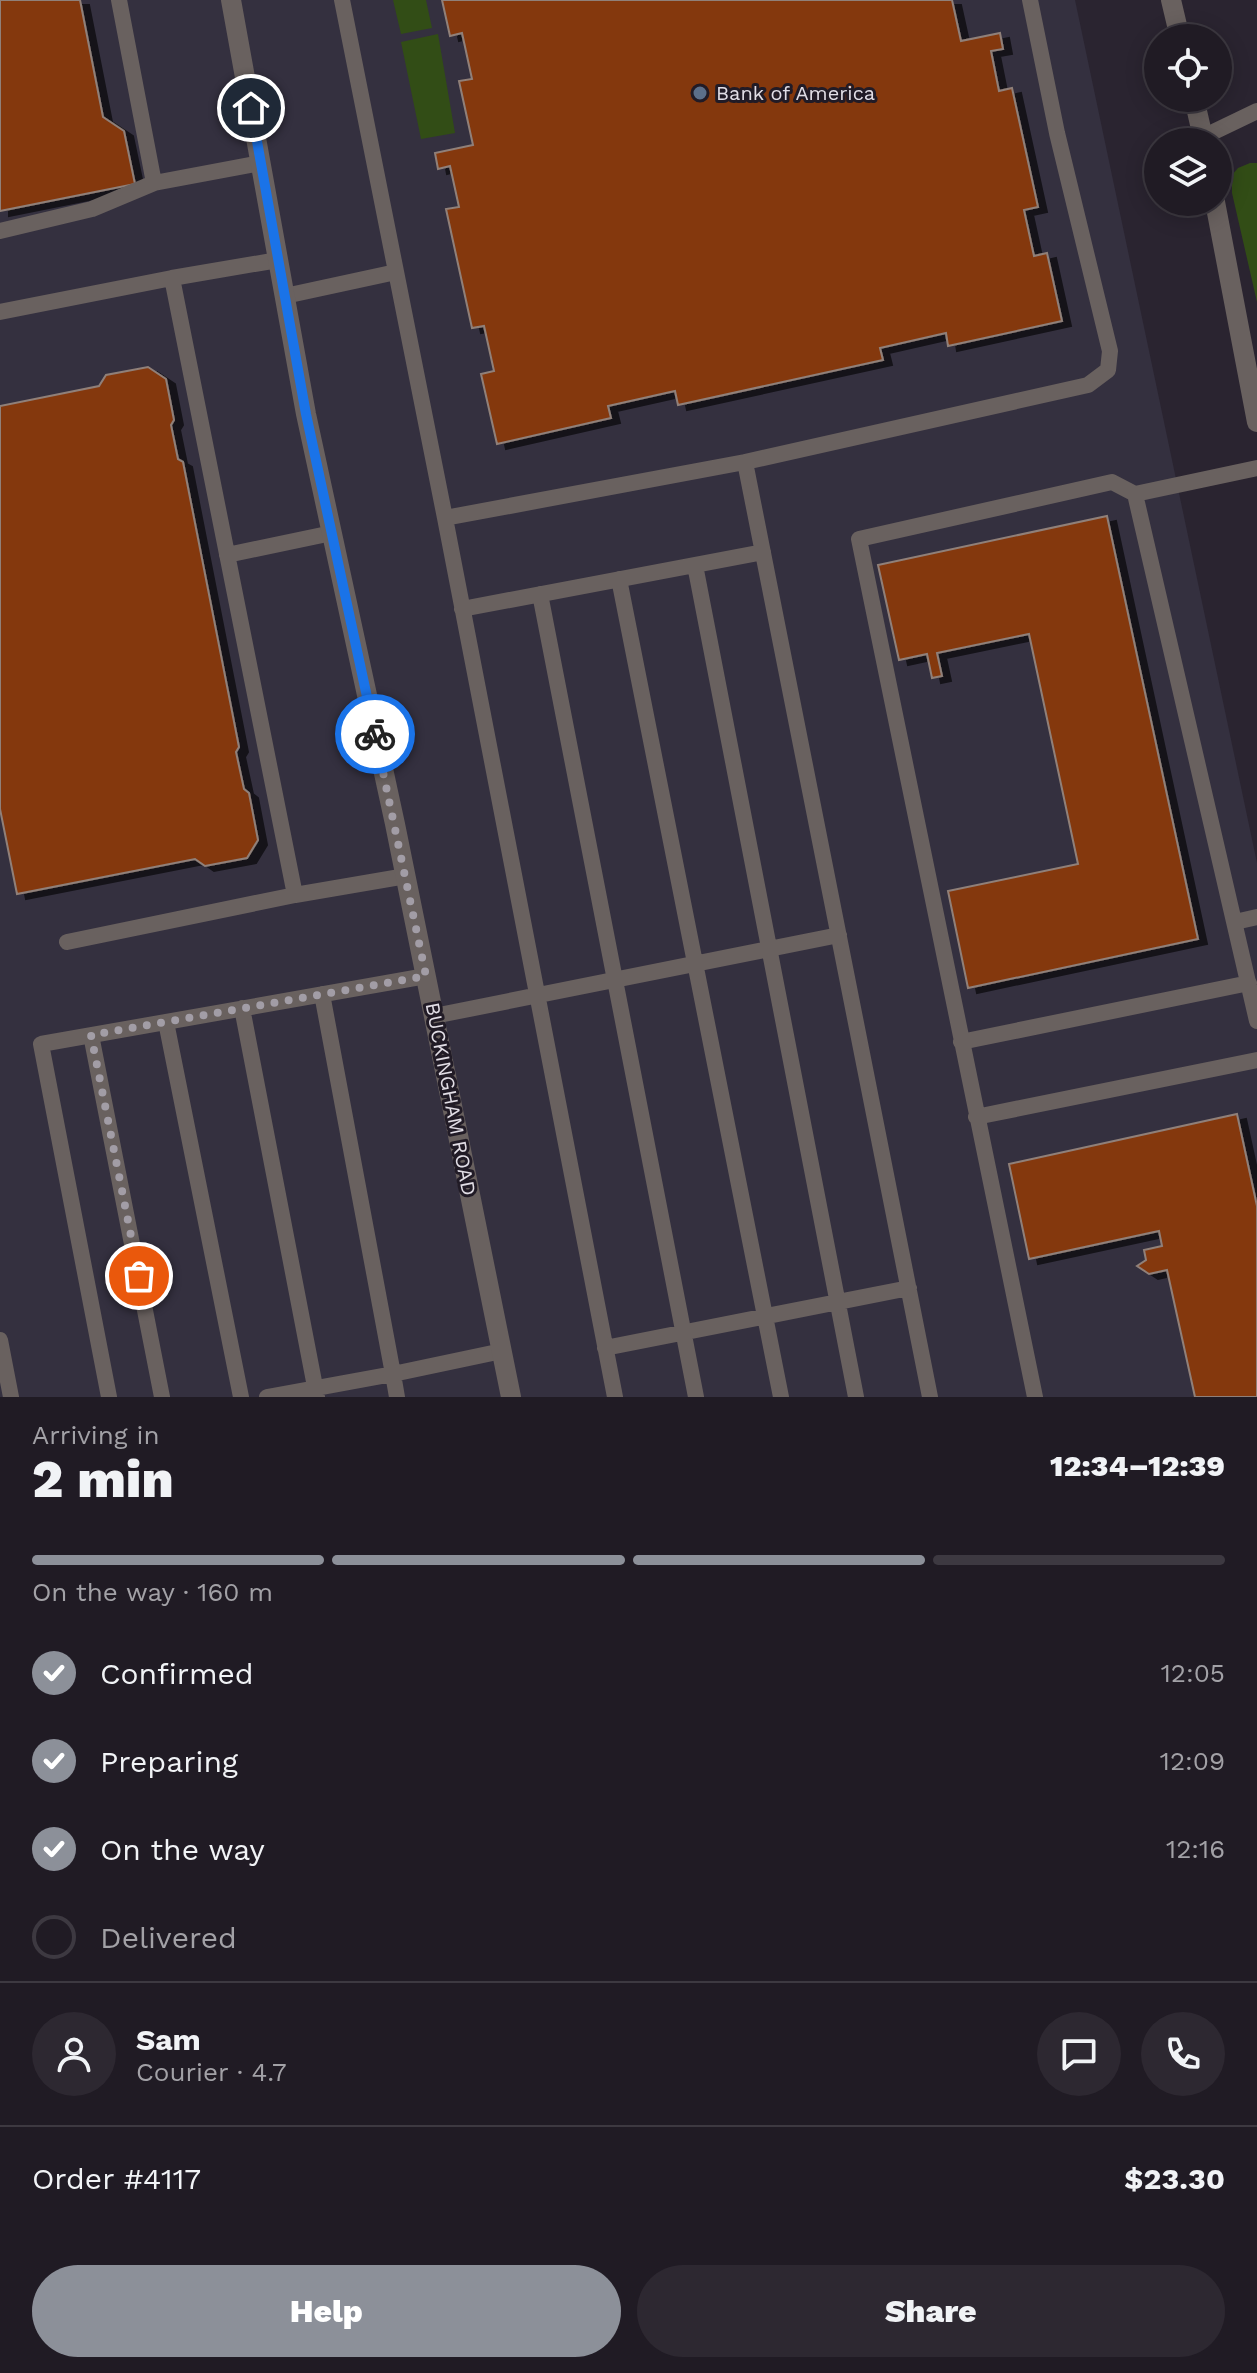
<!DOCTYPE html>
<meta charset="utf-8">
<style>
:root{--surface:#201b24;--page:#2d2831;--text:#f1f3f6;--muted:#a2a1a6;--line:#3d3941;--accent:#8c9099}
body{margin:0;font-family:"Work Sans",sans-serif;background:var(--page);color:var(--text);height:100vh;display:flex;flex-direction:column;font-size:30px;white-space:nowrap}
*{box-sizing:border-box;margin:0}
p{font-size:26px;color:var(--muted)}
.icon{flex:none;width:44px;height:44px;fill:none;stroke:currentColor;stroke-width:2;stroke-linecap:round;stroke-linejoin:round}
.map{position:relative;height:1397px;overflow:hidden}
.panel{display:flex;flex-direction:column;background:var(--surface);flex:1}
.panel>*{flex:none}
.tools{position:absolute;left:1144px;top:24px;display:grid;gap:16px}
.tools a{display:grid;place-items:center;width:88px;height:88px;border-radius:50%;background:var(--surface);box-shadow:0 4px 20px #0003,0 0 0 2px var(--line);font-size:40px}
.pin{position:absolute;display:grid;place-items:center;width:68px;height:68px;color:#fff;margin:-34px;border:4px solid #fff;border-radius:50%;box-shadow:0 2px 8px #0007}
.courier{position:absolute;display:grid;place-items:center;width:80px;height:80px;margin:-40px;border:6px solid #1a73e8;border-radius:50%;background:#fff;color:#222;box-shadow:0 2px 10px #0007}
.summary em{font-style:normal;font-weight:800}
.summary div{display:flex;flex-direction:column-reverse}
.summary{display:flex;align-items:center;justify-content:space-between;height:136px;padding:0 32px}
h1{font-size:52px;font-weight:800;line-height:60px}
.bar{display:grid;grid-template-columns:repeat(4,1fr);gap:12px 8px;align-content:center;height:96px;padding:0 32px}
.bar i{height:10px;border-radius:6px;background:var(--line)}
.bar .current{background:var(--accent)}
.bar p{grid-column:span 4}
.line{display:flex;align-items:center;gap:20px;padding:0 32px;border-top:2px solid var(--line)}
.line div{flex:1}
.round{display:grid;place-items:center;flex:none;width:84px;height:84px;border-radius:42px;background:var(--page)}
ol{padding:0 32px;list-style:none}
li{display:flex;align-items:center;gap:24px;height:88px}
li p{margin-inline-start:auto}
li .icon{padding:8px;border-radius:50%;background:var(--accent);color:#fff;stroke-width:4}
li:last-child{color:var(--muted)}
li i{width:44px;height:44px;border:4px solid var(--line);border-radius:50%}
.button{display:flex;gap:16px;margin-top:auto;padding:16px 32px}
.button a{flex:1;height:92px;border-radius:48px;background:var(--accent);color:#fff;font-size:32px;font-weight:800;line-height:92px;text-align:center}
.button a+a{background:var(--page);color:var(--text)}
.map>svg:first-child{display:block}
.industrial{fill:#34303f}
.green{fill:#324d16}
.building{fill:#84380f;stroke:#908079;stroke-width:2;filter:url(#shadow)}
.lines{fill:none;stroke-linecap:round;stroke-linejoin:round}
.service{stroke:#69615f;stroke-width:16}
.minor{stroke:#69615f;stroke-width:20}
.tertiary{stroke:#69615f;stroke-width:20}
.done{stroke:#a29da6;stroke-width:8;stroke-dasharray:0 14.4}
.route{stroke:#1a73e8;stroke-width:10}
.service-dot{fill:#5c6f8a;stroke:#211b26;stroke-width:3}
.labels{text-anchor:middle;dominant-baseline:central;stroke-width:6;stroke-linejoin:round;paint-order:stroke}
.poi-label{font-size:20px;fill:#e2dee6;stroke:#211b26;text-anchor:start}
.street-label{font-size:20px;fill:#e2dee6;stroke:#211b26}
</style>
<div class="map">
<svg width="1257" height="1397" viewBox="0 0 1257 1397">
<defs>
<filter id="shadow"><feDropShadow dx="9" dy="5" stdDeviation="0" flood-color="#0009"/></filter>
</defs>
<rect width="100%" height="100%" fill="#2a2430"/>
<path class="industrial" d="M0,0h1075l182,863v534h-1257z"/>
<path class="green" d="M393,0h33l6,28 -31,6z
M438,34l17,99 -34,6 -20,-97z
M1250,163h7v139l-25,-109v-18l6,-7z"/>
<path class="building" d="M0,0h80l23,117 21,14 11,53 -135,27z
M442,0h510l9,41 39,-8 3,16 -12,2 8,40 13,-3 26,119 -14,3 10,46 13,-3 15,68 -114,25 -2,-13 -66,15 3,12 -205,45 -3,-14 -67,15 3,12 -114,26 -16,-70 13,-3 -10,-45 -12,2 -26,-119 13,-2 -9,-41 -12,3 -3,-16 38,-8 -14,-64 13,-2 -10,-46 -12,3z
M148,367l18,12 8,41 -3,5 7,34 5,3 56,285 -3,5 8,37 5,4 9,47 -11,18 -42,8 -10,-7 -178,35 -17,-85v-403l99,-20 7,-11z
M1107,516l91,423 -230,49 -20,-97 130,-27 -49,-230 -92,19 5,23 -10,2 -5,-24 -28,6 -21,-95z
M1237,1114l20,92v191h-62l-28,-127 -18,4 -12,-8 9,-6 -2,-10 18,-4 -3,-15 -130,28 -20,-95z"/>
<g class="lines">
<path class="service" d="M119,0l35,183 107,-20
M342,0l103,518 300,-56 185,935
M1203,137l54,-26
M0,231l92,-22 62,-26
M278,260l-106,18 123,617 111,-19
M285,296l111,-24
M0,312l172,-34
M745,462l343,-77 20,-15 2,-19 -53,-218 -27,-133
M1135,494l122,527
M445,518l170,879
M227,555l105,-22
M695,565l161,832
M619,579l162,818
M540,594l156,803
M462,609l301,-57
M1235,922l22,-5
M67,942l228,-47
M322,994l71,380 109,-23
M242,1008l75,389
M434,1016l405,-81
M166,1022l75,375
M91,1035l71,362
M961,1042l288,-59
M976,1117l281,-57
M0,1340l11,57
M605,1348l304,-60
M109,1397l-68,-353 385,-68
M267,1397l126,-23 4,23
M1035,1397l-176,-858 253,-57 23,12 122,-26"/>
<path class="minor" d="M231,0l75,414 89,410 116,573"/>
<path class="tertiary" d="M1171,0l9,38
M1194,98l10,44
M1215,202l42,220"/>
</g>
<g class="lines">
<path class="done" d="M139,1276l-48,-241 335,-59 -51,-242"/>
<path class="route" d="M251,108l55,306 69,320"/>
</g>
<circle class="service-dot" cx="700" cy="93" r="8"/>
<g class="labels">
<g class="poi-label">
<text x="716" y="93">Bank of America</text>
</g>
<g class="street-label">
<text transform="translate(451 1099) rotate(79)">BUCKINGHAM ROAD</text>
</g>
</g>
</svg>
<div class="tools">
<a><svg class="icon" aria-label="locate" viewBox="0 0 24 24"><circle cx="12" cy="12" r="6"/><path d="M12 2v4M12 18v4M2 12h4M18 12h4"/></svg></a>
<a><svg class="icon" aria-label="layers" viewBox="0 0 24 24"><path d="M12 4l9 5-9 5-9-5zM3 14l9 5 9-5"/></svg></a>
</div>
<div class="pin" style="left:139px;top:1276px;background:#ea580c"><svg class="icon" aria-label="bag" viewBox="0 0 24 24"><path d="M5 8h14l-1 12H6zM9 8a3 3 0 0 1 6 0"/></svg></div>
<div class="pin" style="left:251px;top:108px;background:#1f2937"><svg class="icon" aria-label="home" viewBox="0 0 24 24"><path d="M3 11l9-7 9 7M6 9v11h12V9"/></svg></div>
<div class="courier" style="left:375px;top:734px"><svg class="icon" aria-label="bike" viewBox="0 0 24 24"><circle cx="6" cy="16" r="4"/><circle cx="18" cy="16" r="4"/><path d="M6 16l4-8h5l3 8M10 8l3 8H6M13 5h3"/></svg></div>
</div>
<section class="panel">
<div class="summary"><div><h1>2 min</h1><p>Arriving in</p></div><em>12:34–12:39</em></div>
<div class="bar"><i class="current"></i><i class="current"></i><i class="current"></i><i></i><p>On the way · 160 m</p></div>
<ol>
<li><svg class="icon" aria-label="check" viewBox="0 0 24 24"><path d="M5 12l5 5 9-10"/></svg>Confirmed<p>12:05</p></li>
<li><svg class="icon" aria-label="check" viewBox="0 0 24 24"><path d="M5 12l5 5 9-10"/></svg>Preparing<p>12:09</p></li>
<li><svg class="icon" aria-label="check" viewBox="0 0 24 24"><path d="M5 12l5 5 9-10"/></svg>On the way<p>12:16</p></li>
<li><i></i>Delivered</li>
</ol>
<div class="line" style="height:144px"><a class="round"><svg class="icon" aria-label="person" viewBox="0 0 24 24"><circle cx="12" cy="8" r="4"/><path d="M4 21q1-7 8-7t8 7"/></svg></a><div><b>Sam</b><p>Courier · 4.7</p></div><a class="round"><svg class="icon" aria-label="chat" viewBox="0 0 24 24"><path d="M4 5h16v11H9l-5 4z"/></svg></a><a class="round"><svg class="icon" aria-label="phone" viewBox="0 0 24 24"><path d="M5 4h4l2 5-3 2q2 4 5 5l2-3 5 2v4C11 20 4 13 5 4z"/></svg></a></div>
<div class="line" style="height:104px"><div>Order #4117</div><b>$23.30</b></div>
<div class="button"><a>Help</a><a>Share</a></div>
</section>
